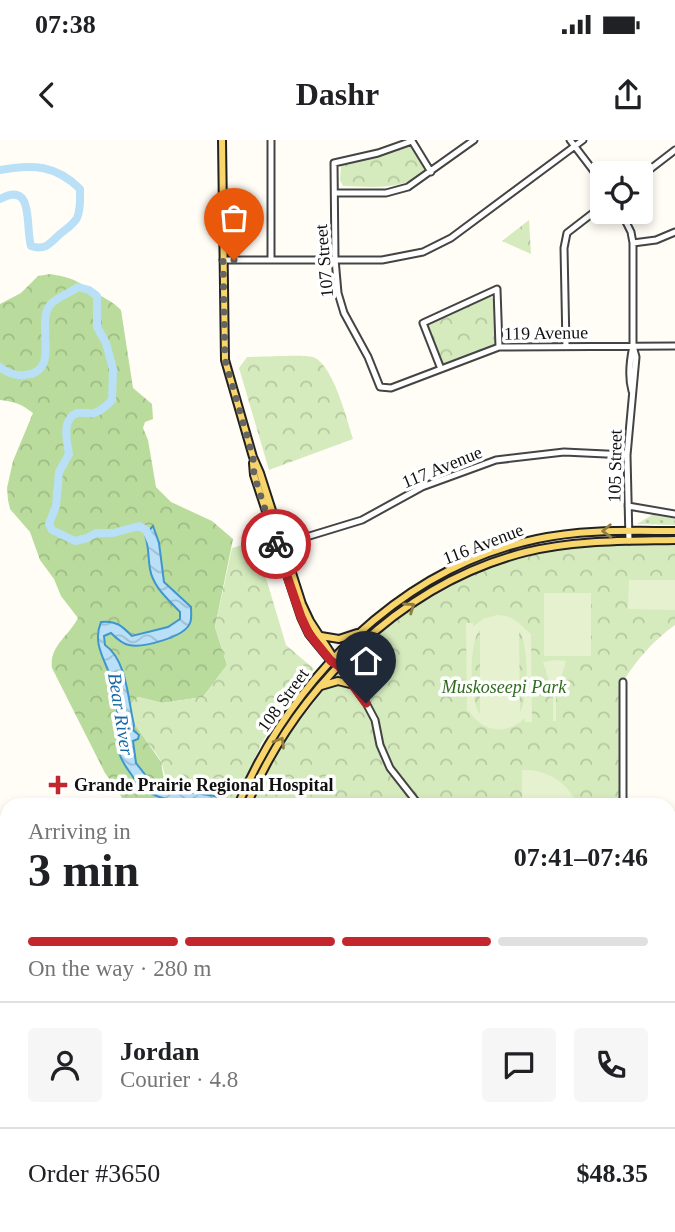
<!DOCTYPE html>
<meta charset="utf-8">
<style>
:root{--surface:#fff;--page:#f6f6f6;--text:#202124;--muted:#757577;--line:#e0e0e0;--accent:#c4262e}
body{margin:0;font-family:"Times New Roman",serif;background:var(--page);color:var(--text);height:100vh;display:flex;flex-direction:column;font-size:26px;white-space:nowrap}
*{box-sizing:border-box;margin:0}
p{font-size:23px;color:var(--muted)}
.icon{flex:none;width:38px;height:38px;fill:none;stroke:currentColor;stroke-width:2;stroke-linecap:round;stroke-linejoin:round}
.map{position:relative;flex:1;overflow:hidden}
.sheet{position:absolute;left:0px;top:658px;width:676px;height:434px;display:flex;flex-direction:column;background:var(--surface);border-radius:21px 21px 0 0;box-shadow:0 4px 10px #0003}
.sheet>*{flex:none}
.controls{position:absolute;left:590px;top:21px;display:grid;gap:14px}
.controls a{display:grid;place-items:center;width:63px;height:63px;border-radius:7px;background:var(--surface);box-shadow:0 4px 10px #0003;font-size:35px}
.pin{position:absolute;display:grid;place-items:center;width:60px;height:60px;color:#fff;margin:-72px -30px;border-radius:50% 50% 50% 0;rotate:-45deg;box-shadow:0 0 7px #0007}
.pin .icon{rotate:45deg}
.courier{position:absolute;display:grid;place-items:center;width:70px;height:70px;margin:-35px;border:5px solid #c4262e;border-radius:50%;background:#fff;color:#222;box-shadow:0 2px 9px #0007}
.head em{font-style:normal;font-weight:700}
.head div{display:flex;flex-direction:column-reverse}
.head{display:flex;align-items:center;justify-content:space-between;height:119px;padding:0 28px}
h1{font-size:46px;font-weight:700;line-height:52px}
.bar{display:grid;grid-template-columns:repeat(4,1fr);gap:10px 7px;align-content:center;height:84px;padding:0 28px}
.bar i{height:9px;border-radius:5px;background:var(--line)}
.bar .on{background:var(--accent)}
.bar p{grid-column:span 4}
.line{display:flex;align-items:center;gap:18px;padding:0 28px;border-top:2px solid var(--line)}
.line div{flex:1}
.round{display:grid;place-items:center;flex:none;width:74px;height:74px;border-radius:7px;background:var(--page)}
.status{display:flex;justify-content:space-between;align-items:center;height:49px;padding:0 35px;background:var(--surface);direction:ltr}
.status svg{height:19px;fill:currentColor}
header{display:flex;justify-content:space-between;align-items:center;height:91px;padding:0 28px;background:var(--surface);font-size:32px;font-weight:700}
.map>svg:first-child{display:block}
.grass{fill:url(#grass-dots)}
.forest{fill:url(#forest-crowns)}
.park{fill:url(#park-crowns)}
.pitch{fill:#e6f2cf;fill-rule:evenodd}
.water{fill:url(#water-waves);stroke:#3f96cf;stroke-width:2}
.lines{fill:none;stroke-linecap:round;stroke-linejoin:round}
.river{stroke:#b9e0f7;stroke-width:8}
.minor-casing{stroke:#444;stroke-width:9}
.major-casing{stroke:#222;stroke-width:10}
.minor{stroke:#fff;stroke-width:5}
.major{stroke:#f9d66b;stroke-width:6}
.oneway{stroke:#917d42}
.done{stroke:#646461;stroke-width:7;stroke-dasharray:0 12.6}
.route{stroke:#c4262e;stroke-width:9}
.poi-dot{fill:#c4262e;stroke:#fff;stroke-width:2.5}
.labels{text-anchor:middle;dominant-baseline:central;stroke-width:7;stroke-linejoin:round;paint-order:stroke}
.street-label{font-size:18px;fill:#111;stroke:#fff}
.park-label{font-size:18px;font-style:italic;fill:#2f6b1f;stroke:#fff}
.poi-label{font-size:18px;font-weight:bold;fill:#111;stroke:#fff;text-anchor:start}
.water-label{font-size:19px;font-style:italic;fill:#1768a6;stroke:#fff}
</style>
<div class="status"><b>07:38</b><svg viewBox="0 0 49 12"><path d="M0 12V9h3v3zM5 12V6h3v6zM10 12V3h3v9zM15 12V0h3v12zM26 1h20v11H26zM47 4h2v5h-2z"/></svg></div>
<header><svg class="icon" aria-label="back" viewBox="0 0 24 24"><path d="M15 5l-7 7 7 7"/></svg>Dashr<svg class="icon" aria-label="share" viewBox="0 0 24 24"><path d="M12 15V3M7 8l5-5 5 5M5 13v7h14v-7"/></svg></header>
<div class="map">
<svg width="675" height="1092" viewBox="0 0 675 1092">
<defs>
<pattern id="grass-dots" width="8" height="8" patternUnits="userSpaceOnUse" patternTransform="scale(1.75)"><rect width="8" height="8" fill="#d5ebbd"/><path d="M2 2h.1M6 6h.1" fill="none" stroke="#b6c8a1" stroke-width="1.8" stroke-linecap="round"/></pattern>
<pattern id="forest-crowns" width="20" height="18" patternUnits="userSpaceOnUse" patternTransform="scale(1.75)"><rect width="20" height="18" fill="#b9dc9c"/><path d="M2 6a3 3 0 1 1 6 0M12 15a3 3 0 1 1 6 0" fill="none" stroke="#9ebc85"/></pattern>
<pattern id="park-crowns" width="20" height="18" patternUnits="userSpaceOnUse" patternTransform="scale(1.75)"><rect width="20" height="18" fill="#d5ebbd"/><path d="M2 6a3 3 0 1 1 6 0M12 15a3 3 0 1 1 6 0" fill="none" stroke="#b6c8a1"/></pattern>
<pattern id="water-waves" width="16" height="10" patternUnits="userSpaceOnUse" patternTransform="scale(1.75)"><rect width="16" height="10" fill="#b9e0f7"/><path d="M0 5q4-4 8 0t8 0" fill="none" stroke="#9ebfd3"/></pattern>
</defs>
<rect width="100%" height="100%" fill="#fffdf5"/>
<path class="grass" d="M652,375l23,4v6l-38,-1z"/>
<path class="forest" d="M50,134c30,5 28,9 53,23 7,4 12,7 18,13l12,78 19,16 1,15 -8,3 -2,6 5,12 8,47 15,15 41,19 21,18 -18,88 12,38 -24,32 -41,6 -24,-6 -6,23 29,42 3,18 -7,16 19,9h-49l-22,-32 -53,-105c-3,-22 17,-32 26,-50l-17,-22 -7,-17 -14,-19 -10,-28 -20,-23 -2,-9 -1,-12 6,-27 20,-48c-13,-10 -18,-11 -33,-13v-96l21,-11 17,-17z"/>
<path class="park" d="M407,6l6,2 11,21 -1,6c-26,15 -51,12 -80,11l-3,-6 1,-15 34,-8z
M529,80l2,34 -29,-13z
M490,156l5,5v46l-48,18 -4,-2 -15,-39z
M247,217c13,0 56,-3 66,0 20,7 34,63 40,82l-84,31 -30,-102z
M260,379l10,33 -10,6 26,87 28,24 -52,73 -28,63c-15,0 -41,1 -54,-8 -17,-10 -13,-23 -20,-37 -7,-15 -46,-50 -22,-63l24,6 41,-6 24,-32 -12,-38 17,-79 17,-5z
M675,402v83c-21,15 -39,35 -52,57l3,123h-375l29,-59 70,-90 69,-55 61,-33 83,-23z
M668,929l7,1v162h-279l-13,-7h285z"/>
<path class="pitch" d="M629,440h46v30l-47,-1z
M544,453h47v63h-47z
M497,475c17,0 23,10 34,19l1,88h-7v-4c-18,18 -43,14 -56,-7h-2l-1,-88h7v4l10,-8zM479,490l1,1v83c-11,-14 -11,-69 -1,-84zM519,491c10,13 10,67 1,81z
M556,520l10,1 -10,33v27h-3v-27l-10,-32z
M522,630c25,-1 45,12 56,35h-56z"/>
<path class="water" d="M153,386l6,17 5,39 27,25c0,5 1,12 -1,16 -5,14 -47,25 -61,22 -7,-1 -13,-7 -18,-12l-7,3 1,9c22,15 23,55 29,80l-1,5 6,5 -1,4 -5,2 3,22 15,19 17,7 47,7 19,9c-26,0 -72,0 -93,-18 -4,-3 -7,-9 -10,-13 -6,-8 -13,-18 -13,-28 -1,-20 1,-40 -4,-59 -6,-24 -23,-41 -13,-65 15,-2 21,4 31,14l36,-9 12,-8v-7c-12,-13 -27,-25 -30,-43 -2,-12 -1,-22 -5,-34z
M675,1068v24h-152l-5,-7h44l6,2 5,-2h95l1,-13z"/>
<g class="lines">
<path class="river" d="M0,30c33,-6 56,-5 80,19 0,10 1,20 -3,29 -4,7 -11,11 -17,16 -10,9 -14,17 -29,12 -6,-19 4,-66 -31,-47
M0,227c7,6 16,9 25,8 37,-3 10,-51 25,-70 5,-7 20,-12 28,-18l11,3 8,6v31l9,16 7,26 -1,31c-5,5 -10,11 -18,13 -5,1 -11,-1 -17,0 -16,6 -10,29 -8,41l-10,18 -3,34 -7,18 3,6 23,11 12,-3 9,-5h17l26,-7 7,4 6,13"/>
<g class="minor-casing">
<path id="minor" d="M271,0v120
M570,0l32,42
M431,32l-19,-31 -34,12 -44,10 1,96 3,34 6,20 24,44 12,30 11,1 108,-41 176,-1
M640,37l35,-27
M335,53h51l22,-6 66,-47
M621,72l10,20 2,11v103c-3,14 -5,31 -1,45
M633,103l23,-3 19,-8
M223,120h159l41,-8 28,-14 132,-98
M566,206l-2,-98 3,-15 35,-27
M441,229l-18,-46 74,-34 2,58
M628,366l47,8
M629,401l-2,-86 9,-98 -3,-11
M280,405l82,-25 60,-33 74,-27 68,-8 63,3
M339,526l27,37 9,17 5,25 10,23 29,37
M623,665v-123
M668,738l7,1
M668,799h7
M0,843l7,-1
M0,852l7,-2
M668,862h7
M668,930h7
M107,1092v-7
M233,1092l1,-7"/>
</g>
<g class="major-casing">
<path id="major" d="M222,0l3,220 28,97 7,16 42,131 8,17 29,45
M253,323l1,12 47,142 8,17 23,28
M321,496l18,3 18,-6
M321,546l17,-5 16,4
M238,665c53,-125 162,-237 299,-266 45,-10 92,-8 138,-8
M247,665c49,-117 155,-222 279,-253 49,-12 99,-11 149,-12
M0,1009h7
M0,1014h7
M201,1092v-7
M209,1092v-7"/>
</g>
<use href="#minor" class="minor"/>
<use href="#major" class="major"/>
</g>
<defs><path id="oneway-chevron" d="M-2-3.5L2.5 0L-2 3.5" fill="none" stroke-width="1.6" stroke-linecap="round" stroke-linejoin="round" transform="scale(1.75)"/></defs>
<g class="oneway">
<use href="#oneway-chevron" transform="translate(607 391) rotate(178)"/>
<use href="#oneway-chevron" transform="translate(410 467) rotate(-35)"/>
<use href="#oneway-chevron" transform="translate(280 602) rotate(-59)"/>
</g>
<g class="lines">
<path class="done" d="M234,120h-11l2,100 28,97 1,18 22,69"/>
<path class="route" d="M276,404l25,73 8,17 22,27 8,5 27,37"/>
</g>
<path class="poi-dot" d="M54.5 634.5h7v7h7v7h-7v7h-7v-7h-7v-7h7z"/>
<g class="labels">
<g class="street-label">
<text transform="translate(324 121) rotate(-95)">107 Street</text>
<text transform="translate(546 193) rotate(-1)">119 Avenue</text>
<text transform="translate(615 326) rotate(-89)">105 Street</text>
<text transform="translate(442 327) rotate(-22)">117 Avenue</text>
<text transform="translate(483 404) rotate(-21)">116 Avenue</text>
<text transform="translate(283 560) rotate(-54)">108 Street</text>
</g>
<g class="park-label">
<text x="504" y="547">Muskoseepi Park</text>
</g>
<g class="poi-label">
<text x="74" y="645">Grande Prairie Regional Hospital</text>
</g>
<g class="water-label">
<text transform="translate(121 574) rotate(81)">Bear River</text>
</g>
</g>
</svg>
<div class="controls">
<a><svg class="icon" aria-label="locate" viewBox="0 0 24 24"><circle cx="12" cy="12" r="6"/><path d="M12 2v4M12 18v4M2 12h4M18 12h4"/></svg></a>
</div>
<div class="pin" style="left:234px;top:120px;background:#ea580c"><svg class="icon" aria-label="bag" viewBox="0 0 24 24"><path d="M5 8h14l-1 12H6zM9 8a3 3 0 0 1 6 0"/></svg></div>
<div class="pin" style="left:366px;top:563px;background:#1f2937"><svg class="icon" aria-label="home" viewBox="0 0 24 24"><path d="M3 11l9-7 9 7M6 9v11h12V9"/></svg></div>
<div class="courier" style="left:276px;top:404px"><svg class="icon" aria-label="bike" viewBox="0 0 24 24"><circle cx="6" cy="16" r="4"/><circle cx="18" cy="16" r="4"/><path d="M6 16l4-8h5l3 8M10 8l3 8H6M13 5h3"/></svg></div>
<section class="sheet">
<div class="head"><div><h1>3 min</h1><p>Arriving in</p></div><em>07:41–07:46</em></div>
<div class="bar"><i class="on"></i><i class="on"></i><i class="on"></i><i></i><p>On the way · 280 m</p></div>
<div class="line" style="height:126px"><a class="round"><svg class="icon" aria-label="person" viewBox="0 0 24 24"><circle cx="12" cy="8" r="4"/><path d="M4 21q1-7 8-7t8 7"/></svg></a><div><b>Jordan</b><p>Courier · 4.8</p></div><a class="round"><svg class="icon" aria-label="chat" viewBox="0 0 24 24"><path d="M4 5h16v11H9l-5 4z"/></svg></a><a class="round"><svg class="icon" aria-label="phone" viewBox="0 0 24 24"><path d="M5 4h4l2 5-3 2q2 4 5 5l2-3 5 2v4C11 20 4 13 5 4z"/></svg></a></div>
<div class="line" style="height:91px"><div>Order #3650</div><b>$48.35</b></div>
</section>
</div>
